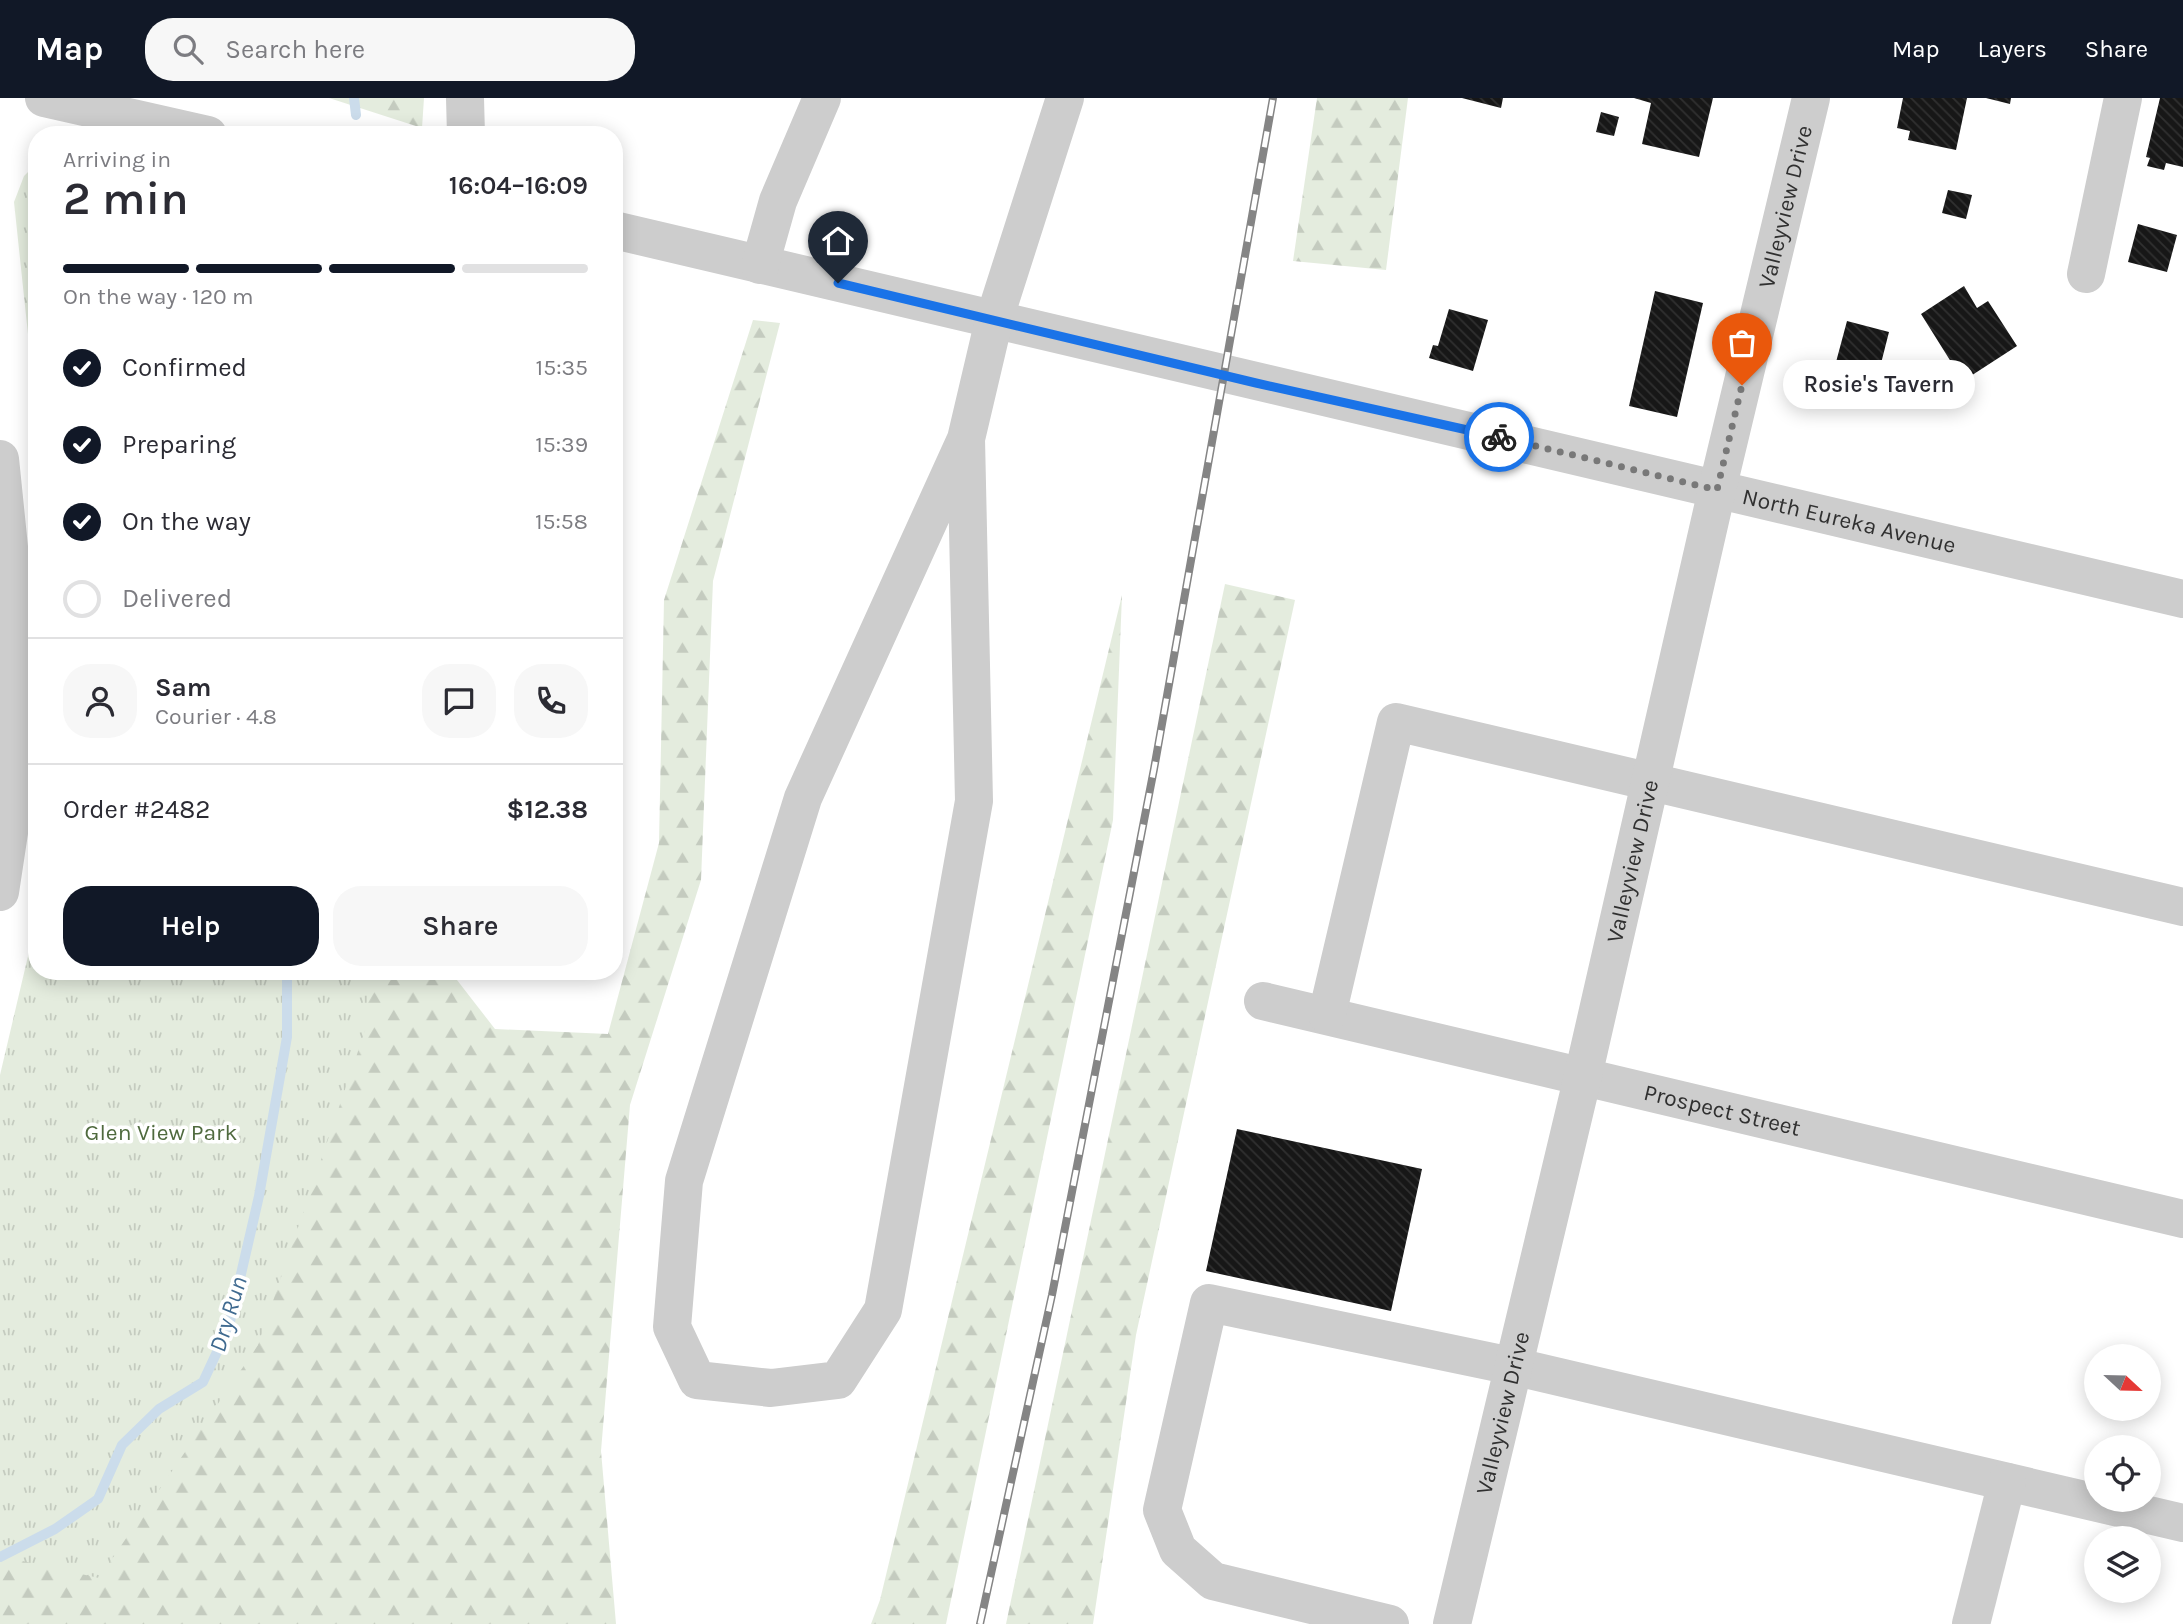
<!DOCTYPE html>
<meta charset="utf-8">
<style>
:root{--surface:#fff;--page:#f7f7f7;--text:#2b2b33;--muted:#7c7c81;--line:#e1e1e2;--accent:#111827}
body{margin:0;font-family:Karla,sans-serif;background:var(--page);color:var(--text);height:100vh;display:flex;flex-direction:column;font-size:26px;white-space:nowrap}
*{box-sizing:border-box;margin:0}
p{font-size:23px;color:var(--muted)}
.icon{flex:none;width:38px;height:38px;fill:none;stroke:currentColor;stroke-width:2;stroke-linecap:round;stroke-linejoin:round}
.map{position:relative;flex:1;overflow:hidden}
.drawer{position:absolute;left:28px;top:28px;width:595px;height:854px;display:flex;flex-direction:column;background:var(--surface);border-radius:28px;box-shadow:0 4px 18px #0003}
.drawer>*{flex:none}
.needle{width:46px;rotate:112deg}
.fabs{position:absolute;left:2084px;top:1246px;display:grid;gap:14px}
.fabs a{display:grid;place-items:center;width:77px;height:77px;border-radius:50%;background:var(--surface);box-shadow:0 4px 18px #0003;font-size:35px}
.pin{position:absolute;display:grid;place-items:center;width:60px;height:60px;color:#fff;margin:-72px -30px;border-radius:50% 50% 50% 0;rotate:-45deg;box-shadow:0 0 7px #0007}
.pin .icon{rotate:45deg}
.courier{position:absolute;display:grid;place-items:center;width:70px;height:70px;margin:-35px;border:5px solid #1a73e8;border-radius:50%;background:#fff;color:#222;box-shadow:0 2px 9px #0007}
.bubble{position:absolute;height:49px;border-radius:24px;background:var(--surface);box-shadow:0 4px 18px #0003;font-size:23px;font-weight:600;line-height:49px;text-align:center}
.head em{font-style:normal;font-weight:600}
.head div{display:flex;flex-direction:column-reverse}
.head{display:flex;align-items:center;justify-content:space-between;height:119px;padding:0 35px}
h1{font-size:46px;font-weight:600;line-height:52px}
.bar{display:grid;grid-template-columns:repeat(4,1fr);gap:10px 7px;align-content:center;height:84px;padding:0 35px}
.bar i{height:9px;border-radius:5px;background:var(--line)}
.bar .on{background:var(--accent)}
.bar p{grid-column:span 4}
.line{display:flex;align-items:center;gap:18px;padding:0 35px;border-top:2px solid var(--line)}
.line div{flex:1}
.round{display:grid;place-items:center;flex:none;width:74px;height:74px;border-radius:28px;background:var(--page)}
ol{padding:0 35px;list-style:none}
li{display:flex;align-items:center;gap:21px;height:77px}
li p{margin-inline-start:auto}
li .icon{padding:7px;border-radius:50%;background:var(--accent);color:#fff;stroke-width:4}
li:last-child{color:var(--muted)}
li i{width:38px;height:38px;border:4px solid var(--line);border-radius:50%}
.button{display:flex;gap:14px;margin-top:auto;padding:14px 35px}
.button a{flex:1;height:80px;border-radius:28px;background:var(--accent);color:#fff;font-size:28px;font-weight:600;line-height:80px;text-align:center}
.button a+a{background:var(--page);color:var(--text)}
header{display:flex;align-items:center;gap:42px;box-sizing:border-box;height:98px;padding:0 35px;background:var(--accent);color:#fff}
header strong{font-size:33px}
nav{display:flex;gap:38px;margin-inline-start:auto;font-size:24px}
.search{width:490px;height:63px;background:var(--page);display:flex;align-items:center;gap:18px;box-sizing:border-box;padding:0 24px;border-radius:28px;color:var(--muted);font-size:26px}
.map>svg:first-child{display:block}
.forest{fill:url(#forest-firs)}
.park{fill:url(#park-tufts)}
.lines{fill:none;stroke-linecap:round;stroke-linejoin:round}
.stream{stroke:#cbdceb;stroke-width:10}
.building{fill:url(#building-back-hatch)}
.minor{stroke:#cdcdcd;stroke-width:38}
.rail-casing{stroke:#858585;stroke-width:8}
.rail{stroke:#fff;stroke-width:5;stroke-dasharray:16;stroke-linecap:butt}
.done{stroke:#787878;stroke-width:7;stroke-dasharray:0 12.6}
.route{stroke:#1a73e8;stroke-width:9}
.labels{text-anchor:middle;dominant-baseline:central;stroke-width:7;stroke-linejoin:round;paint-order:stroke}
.street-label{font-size:23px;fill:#303030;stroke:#fff}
.park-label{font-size:23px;fill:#4f6a3e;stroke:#fff}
.water-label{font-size:24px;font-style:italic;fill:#3f6a90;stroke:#fff}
</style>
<header>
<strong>Map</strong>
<div class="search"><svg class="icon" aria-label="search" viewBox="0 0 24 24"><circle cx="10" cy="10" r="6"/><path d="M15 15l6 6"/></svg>Search here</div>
<nav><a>Map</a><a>Layers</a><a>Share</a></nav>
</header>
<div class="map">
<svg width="2183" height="1526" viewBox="0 0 2183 1526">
<defs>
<pattern id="forest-firs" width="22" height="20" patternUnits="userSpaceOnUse" patternTransform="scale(1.75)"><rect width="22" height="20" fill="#e4ecde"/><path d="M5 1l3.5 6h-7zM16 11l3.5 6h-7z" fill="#c4cbbf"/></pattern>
<pattern id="park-tufts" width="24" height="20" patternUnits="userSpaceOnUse" patternTransform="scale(1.75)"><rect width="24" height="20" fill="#e4ecde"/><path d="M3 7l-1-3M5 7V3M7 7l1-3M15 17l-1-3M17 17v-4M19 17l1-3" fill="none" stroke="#c4cbbf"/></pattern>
<pattern id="building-back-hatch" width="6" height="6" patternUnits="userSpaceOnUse" patternTransform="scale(1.75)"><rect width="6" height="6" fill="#171717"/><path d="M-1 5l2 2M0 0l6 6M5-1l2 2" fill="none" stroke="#303030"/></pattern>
</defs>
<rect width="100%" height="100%" fill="#fff"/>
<path class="forest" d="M329,0h95l-2,30z
M1317,0h91l-22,172 -93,-9z
M753,222l27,3 -67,258 -12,299 -71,225 -29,346 15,173h-616v-285l199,-368h251l45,58 113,5 51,-191 5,-243z
M1225,486l70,16 -159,735 -43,289h-87z
M1122,497l-9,225 -167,804h-75l9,-24z"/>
<path class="park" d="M37,65v256l-23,-217 10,-26z
M37,820v53h330l1,51 -110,323 -159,233 -99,-22v-481z"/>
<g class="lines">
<path class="stream" d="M354,0l2,17
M0,1459l55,-28 43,-30 24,-54 37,-36 44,-27 26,-56 30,-130 28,-159v-66"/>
</g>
<path class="building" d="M1462,0h41l-2,10z
M1634,0h79l-14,59 -57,-13 9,-41z
M1903,0h64l-11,52 -48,-10 2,-9 -13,-3z
M1986,0h25l-1,6z
M2160,0h23v69l-17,-4 -2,7 -17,-4 3,-8 -4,-1z
M1601,14l18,5 -5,19 -18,-4z
M1948,92l24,5 -6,24 -24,-6z
M2138,126l39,11 -10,37 -39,-10z
M1964,188l13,22 11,-7 29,45 -54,35 -42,-67z
M1655,193l48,12 -26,114 -48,-11z
M1449,211l39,11 -15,51 -44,-13 4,-13 5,1z
M1847,223l42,11 -14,55 -43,-10z
M1237,1031l185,40 -31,142 -185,-40z"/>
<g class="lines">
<g class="minor">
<path d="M44,0l164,37"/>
<path d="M465,0l1,37"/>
<path id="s1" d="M614,132l1569,369"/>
<path d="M760,167l18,-64 44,-103"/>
<path d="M2086,176l37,-176"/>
<path d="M966,341l-163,359 -119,383 -12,146 25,53 74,8 67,-8 45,-70 91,-509 -8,-362 28,-119 71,-222"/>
<path d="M0,361l14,137 -4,230 -10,66"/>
<path id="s2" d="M1263,903l920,218"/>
<path d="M1327,917l69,-293 787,185"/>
<path d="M1390,1526l-177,-43 -35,-31 -16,-40 47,-207 303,63 671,157"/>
<path id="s3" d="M1452,1526l131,-548 134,-586 94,-392"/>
<path d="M1971,1526l36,-142"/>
</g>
<g class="rail-casing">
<path id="rail" d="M980,1526l72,-329 102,-526 119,-671"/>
</g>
<use href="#rail" class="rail"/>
</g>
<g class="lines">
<path class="done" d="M1499,339l218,53 25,-105"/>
<path class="route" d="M838,185l418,100 243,54"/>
</g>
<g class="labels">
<g class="street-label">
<text stroke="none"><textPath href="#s3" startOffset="1456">Valleyview Drive</textPath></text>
<text stroke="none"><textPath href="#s1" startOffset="1269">North Eureka Avenue</textPath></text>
<text stroke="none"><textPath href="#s3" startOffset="784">Valleyview Drive</textPath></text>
<text stroke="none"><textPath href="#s2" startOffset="472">Prospect Street</textPath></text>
<text stroke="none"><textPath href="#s3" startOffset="217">Valleyview Drive</textPath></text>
</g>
<g class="park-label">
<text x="161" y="1034">Glen View Park</text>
</g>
<g class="water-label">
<text transform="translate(228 1216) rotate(-73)">Dry Run</text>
</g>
</g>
</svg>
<div class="fabs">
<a><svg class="needle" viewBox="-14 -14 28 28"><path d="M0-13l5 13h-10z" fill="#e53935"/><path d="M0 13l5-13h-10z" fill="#7c7c81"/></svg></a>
<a><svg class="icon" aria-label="locate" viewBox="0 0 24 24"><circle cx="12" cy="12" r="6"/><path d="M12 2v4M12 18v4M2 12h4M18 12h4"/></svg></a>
<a><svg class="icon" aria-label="layers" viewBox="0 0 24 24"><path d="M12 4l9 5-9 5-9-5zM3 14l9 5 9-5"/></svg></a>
</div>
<div class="pin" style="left:1742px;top:287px;background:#ea580c"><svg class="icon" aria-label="bag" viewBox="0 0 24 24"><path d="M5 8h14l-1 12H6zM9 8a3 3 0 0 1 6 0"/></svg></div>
<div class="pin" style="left:838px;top:185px;background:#1f2937"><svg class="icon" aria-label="home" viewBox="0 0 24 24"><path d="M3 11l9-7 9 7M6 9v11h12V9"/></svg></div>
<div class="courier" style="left:1499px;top:339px"><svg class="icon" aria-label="bike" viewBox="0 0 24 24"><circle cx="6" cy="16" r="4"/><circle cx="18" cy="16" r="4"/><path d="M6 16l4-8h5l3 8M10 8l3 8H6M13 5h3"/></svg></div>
<div class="bubble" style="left:1783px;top:262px;width:192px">Rosie's Tavern</div>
<section class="drawer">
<div class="head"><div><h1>2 min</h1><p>Arriving in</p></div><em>16:04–16:09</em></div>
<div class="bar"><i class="on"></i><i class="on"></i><i class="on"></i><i></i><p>On the way · 120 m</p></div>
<ol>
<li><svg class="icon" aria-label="check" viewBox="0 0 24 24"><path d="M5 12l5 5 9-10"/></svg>Confirmed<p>15:35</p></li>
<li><svg class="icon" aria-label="check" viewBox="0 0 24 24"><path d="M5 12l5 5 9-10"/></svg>Preparing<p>15:39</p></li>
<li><svg class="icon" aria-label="check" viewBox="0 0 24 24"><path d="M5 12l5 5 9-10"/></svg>On the way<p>15:58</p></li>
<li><i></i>Delivered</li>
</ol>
<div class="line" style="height:126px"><a class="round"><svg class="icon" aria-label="person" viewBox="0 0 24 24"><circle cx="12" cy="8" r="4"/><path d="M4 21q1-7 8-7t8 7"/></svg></a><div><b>Sam</b><p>Courier · 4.8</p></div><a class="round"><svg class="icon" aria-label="chat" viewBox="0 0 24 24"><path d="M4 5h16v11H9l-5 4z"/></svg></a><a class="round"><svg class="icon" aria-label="phone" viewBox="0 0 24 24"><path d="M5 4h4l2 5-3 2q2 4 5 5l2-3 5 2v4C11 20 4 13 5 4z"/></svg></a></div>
<div class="line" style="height:91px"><div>Order #2482</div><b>$12.38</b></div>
<div class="button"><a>Help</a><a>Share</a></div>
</section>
</div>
